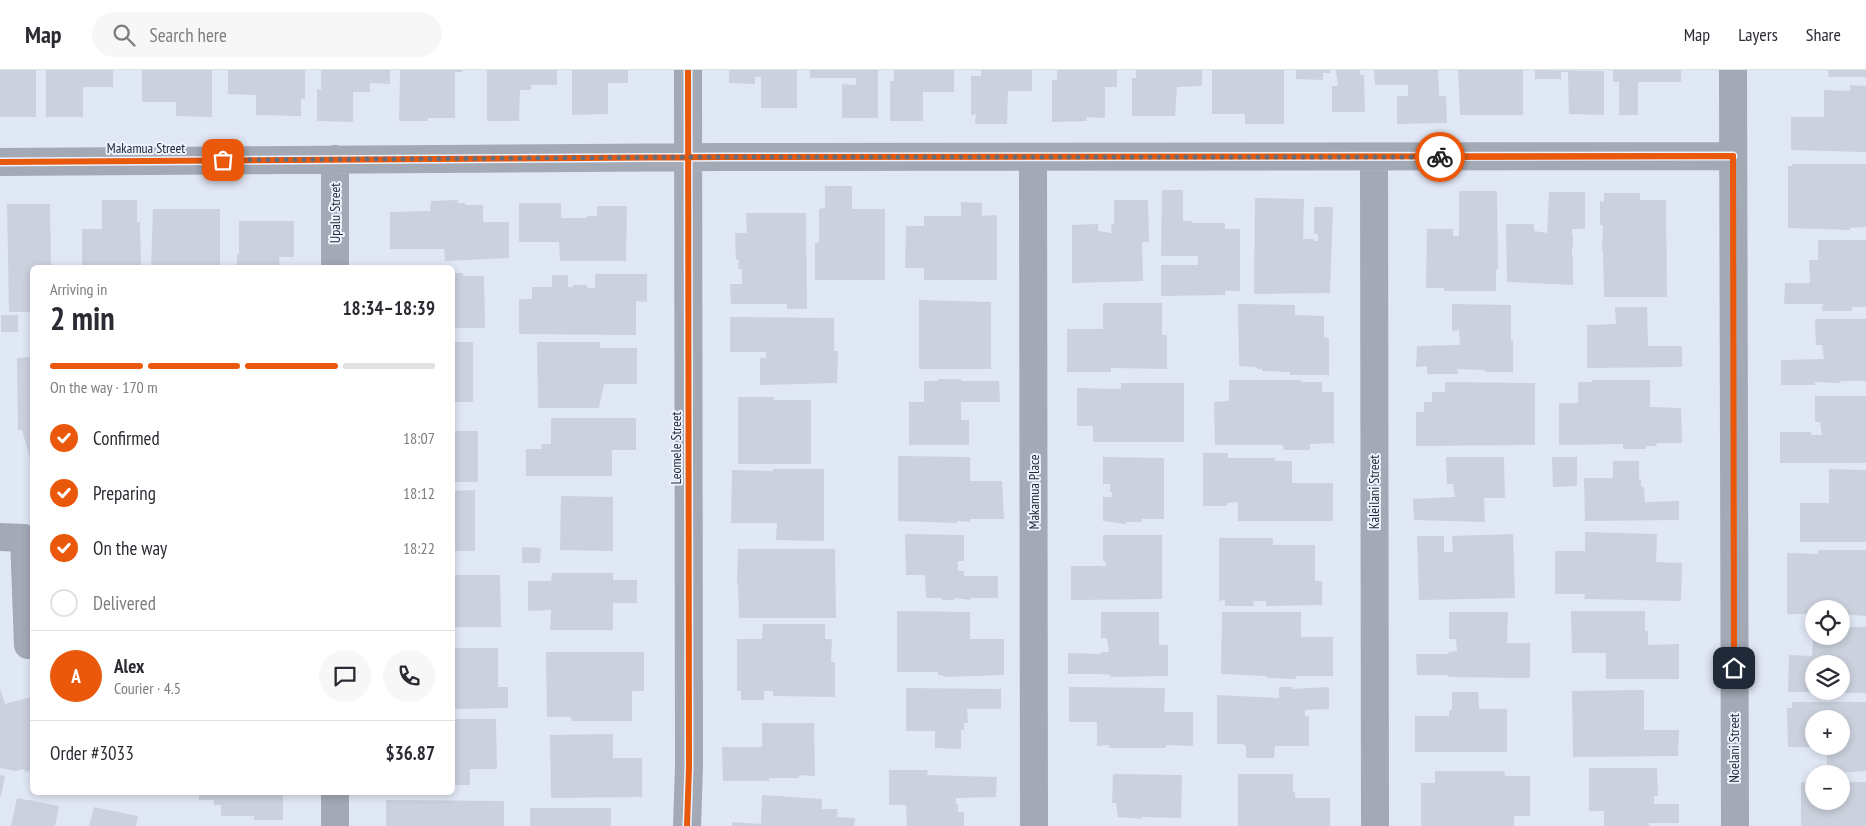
<!DOCTYPE html>
<meta charset="utf-8">
<style>
:root{--surface:#fff;--page:#f7f7f7;--text:#2b2b33;--muted:#7c7c81;--line:#e1e1e2;--accent:#ea580c}
body{margin:0;font-family:"PT Sans Narrow",sans-serif;background:var(--page);color:var(--text);height:100vh;display:flex;flex-direction:column;font-size:19px;white-space:nowrap}
*{box-sizing:border-box;margin:0}
p{font-size:16px;color:var(--muted)}
.icon{flex:none;width:28px;height:28px;fill:none;stroke:currentColor;stroke-width:2;stroke-linecap:round;stroke-linejoin:round}
.map{position:relative;flex:1;overflow:hidden}
.details{position:absolute;left:30px;top:195px;width:425px;height:530px;display:flex;flex-direction:column;background:var(--surface);border-radius:8px;box-shadow:0 2px 8px #0003}
.details>*{flex:none}
.controls{position:absolute;left:1805px;top:530px;display:grid;gap:10px}
.controls a{display:grid;place-items:center;width:45px;height:45px;border-radius:50%;background:var(--surface);box-shadow:0 2px 8px #0003;font-size:25px}
.pin{position:absolute;display:grid;place-items:center;width:42px;height:42px;color:#fff;margin:-21px;border-radius:10px;box-shadow:0 2px 8px #0006}
.courier{position:absolute;display:grid;place-items:center;width:50px;height:50px;margin:-25px;border:4px solid #ea580c;border-radius:50%;background:#fff;color:#222;box-shadow:0 1px 6px #0007}
.headline em{font-style:normal;font-weight:800}
.headline div{display:flex;flex-direction:column-reverse}
.headline{display:flex;align-items:center;justify-content:space-between;height:85px;padding:0 20px}
h1{font-size:32px;font-weight:800;line-height:38px}
.bar{display:grid;grid-template-columns:repeat(4,1fr);gap:8px 5px;align-content:center;height:60px;padding:0 20px}
.bar i{height:6px;border-radius:4px;background:var(--line)}
.bar .active{background:var(--accent)}
.bar p{grid-column:span 4}
.line{display:flex;align-items:center;gap:12px;padding:0 20px;border-top:1px solid var(--line)}
.line div{flex:1}
.round{display:grid;place-items:center;flex:none;width:52px;height:52px;border-radius:26px;background:var(--page)}
ol{padding:0 20px;list-style:none}
li{display:flex;align-items:center;gap:15px;height:55px}
li p{margin-inline-start:auto}
li .icon{padding:5px;border-radius:50%;background:var(--accent);color:#fff;stroke-width:4}
li:last-child{color:var(--muted)}
li i{width:28px;height:28px;border:2px solid var(--line);border-radius:50%}
header{display:flex;align-items:center;gap:30px;box-sizing:border-box;height:70px;padding:0 25px;background:var(--surface);border-bottom:1px solid var(--line)}
header strong{font-size:24px}
nav{display:flex;gap:28px;margin-inline-start:auto;font-size:18px}
.search{width:350px;height:45px;background:var(--page);display:flex;align-items:center;gap:12px;box-sizing:border-box;padding:0 18px;border-radius:28px;color:var(--muted);font-size:19px}
.map>svg:first-child{display:block}
.building{fill:#cbd1dd}
.lines{fill:none;stroke-linecap:round;stroke-linejoin:round}
.minor{stroke:#a3a9b5;stroke-width:28}
.cycleway-casing{stroke:#ecf3ff;stroke-width:9}
.cycleway{stroke:#e8590c;stroke-width:6}
.done{stroke:#666c78;stroke-width:5;stroke-dasharray:0 9}
.route{stroke:#ea580c;stroke-width:6}
.labels{text-anchor:middle;dominant-baseline:central;stroke-width:4;stroke-linejoin:round;paint-order:stroke}
.street-label{font-size:14px;fill:#242a35;stroke:#ecf3ff}
</style>
<header>
<strong>Map</strong>
<div class="search"><svg class="icon" aria-label="search" viewBox="0 0 24 24"><circle cx="10" cy="10" r="6"/><path d="M15 15l6 6"/></svg>Search here</div>
<nav><a>Map</a><a>Layers</a><a>Share</a></nav>
</header>
<div class="map">
<svg width="1866" height="756" viewBox="0 0 1866 756">
<rect width="100%" height="100%" fill="#e1e8f5"/>
<path class="building" d="M0,0h36v47h-36z
M46,0h67v17h-30v30h-37z
M142,0h70v47l-36,-1v-14h-34z
M228,0h77v29h-4v17l-45,-1v-20l-28,-1z
M321,0h69v14l-20,-1v9h-17v30l-36,-1v-32l4,1z
M400,0h62v2h-7v46h-27v3h-29z
M487,0h70v15h-26v5h-11l-1,31h-32z
M572,0h56v13h-20v31l-36,1z
M729,0h68v38h-36v-31h-6v7l-26,-1z
M810,0h68v48h-36v-34l14,1v-7h-46z
M894,0h60v22h-31v29h-33v-40h4z
M981,0h51v21h-24l-1,33h-32l1,-10 -5,1v-39h10z
M1057,0h60v17h-12v31l-19,-1 1,4 -35,1v-42h5z
M1136,0h66v16l-25,1 -2,29h-43v-38h4z
M1212,0h72v54h-39v-10h-33z
M1296,0h34v3h-7v7l-27,-1z
M1336,0h24v5h4l1,37h-33v-26h6z
M1374,0h64l1,26h7l1,27 -50,1v-28h11v-11h-33z
M1458,0h65v45h-63z
M1535,0l69,1v44l-35,-1 -1,-42h-7v7h-26z
M1613,0h68v12h-43v33h-19v-33h-6z
M1828,0h38v7h-37z
M1850,15l16,1v66l-75,-2v-33h33v-27l26,1z
M1792,94h74v63l-16,1v2l-62,-2v-62h4z
M825,116h27v23h33v71h-70v-38l4,1v-34l6,-1z
M1162,120h21v31h9v2h33v6h15v62h-15v4l-64,1v-31h37v-9h-37z
M1459,121h38l1,78h-2v22h-52v-3h-18l1,-59h26v7h6z
M1549,122h36v37h-13v5h1v13h-1v9h1v29l-66,-3 -1,-58h28v7l13,2z
M1604,123h36v7h26l1,97h-63l-1,-47h-1l1,-25h-3v-24l4,1z
M1255,128l49,1 -1,40h10l1,2h4v-7h-4v-27h19l-3,86 -76,1z
M102,130h35v22h3l1,46h-59v-39h20z
M458,130v3h7v2h18v17h26v36l-64,3 -1,-12h-54v-37l40,-1 1,-10z
M1114,130h34l1,42h-7l1,39 -71,2v-58l26,-1v7l14,2 -1,-8 3,-1z
M961,132l21,1v13l15,-1v65h-73v-12h-19l1,-42h18v-10h37z
M519,133h42v15h26v-2h10v-10h30l-1,55h-66l-1,-19h-40z
M7,134h43l1,64h-19v44h-23z
M153,139h67v59h-69z
M746,143h60l1,96h-20v-5h-56l-1,-20h12v-15h-4l1,-10 -3,1 -1,-27h12z
M239,151h55v36h-15l1,11h-43v-14h2z
M1818,170h48v67h-14v4h-30l1,-7h-39l1,-21h25l-1,-23h9z
M452,203h11v3h21l1,52h-33z
M595,204h52v28l-11,-1v34l-117,-1v-35h13v-12h20v-12h16v12h5v-2h14v3h8z
M919,230l72,2v67h-72z
M1103,233h59v32h5v34l-56,-1v4h-44v-43h36z
M1238,234l57,1v10l29,1v21l5,1v37h-39v-3l-28,-1v-2h-5v-2l-18,-1z
M1452,234l59,1v36l2,-1v32h-28v-2l-28,-1 1,5h-31v-8l-11,1 1,-21 43,-1 -1,-15 -7,1z
M1615,237h32l1,39h34v21l-95,1v-43l29,-1z
M1,245h17v17h-17z
M730,247l104,1v33h4l-1,32 -77,2v-27h6v-6h-36z
M1815,249h51v62h-26l1,2 -26,-1v3h-34v-25l43,-1 -2,-14h-6z
M452,272h21v60h-21z
M537,272h63v6h37v36h-33l-5,24h-61z
M32,287v108l-10,-35h-4l-1,-72z
M938,309h23v2h38l1,21h-39v18h8v25h-60v-43h15v-21h14z
M1229,310h72v2h21v10h12v51l-24,1v6h-26l-1,-5h-68l-1,-43 15,-1z
M1592,310h58v27l31,1 1,35h-26l1,3h-11v3h-23v-5l-64,1v-42h19v-21h14z
M1445,312l90,1v62l-119,1v-34h8v-10h8v-10h13z
M1121,313h63v59h-91v-16h-16v-38l44,1z
M1815,326h51v67h-86v-31h31l1,3h10l-2,-13h-5z
M738,327h36v3h37v64h-73z
M551,348h85v32h-24v26h-86v-27h16l-1,-5h10z
M452,361h26v51h-26z
M1203,383h25v5h47v3h17v22h41v38h-95v-19l-11,1v3h-24z
M898,386l72,1v24h32l2,38h-34v3l-13,-1v2l-59,-2z
M1103,387l61,1v61h-22v3h-16v2l-23,-3v-24h9v-5h-2v-8h-7z
M1446,387h58l1,41h-21l1,24 -71,-2 -1,-21 42,-2 -2,-13h-6z
M1552,387h25v29l-24,1z
M1613,391h26v18h2v8h3l1,15 34,-1v19l-94,1 -1,-43h29z
M773,399h51v72l-48,-1 1,-17h-46l1,-53 41,1z
M1829,399l37,1v72h-66v-39h29z
M475,420v61h-23v-60z
M561,426l52,1v54l-53,-1z
M1585,462l72,2 -1,28 26,1 -1,38 -97,-2 1,-5h-30v-43h30z
M905,464l59,1v26h-6v10h6v5h34v22h-28l1,2 -17,-2v2h-12v-2h-16l-1,-23h-19z
M1513,464l2,64 -96,2 -2,-64h27v16h9l-1,-16z
M1103,465h59v64l-91,1v-34h35v-4l-3,-1z
M1219,468h54v7h42v36h7v24l-56,1v-5h-13l1,5h-29v-6l-6,1z
M522,477l19,1 -1,15h-18z
M738,479h97l1,69h-97l-1,-34h-1z
M1818,480h48v66l-25,-2v-5h-27v5h-27v-61l31,1z
M552,503h61v7h24v23h-24v27h-63l1,-20 -23,1v-30h23z
M452,505h48l1,52h-49z
M897,541l73,1v27h34v36l-59,2v-1l-7,-1v-3h-41z
M1571,541h74v20h3v14l31,-1v35h-73v-26h-34z
M1101,542h58v33h9v31l-58,1 1,-2 -11,-1h-32v-21l33,1v-2h8l-2,-14h-6z
M1222,542h79v25h32v39h-37v3l-29,-1v-2l-46,-2z
M1449,542h59l-1,31h23v35l-82,-1v-2h-31l-1,-21h32l1,-2 8,-1 -1,-12h-7z
M763,554h62v15h7l-1,23h4v35l-62,-1v-5h-9v9h-23v-9h-4v-52h25z
M1841,557h25v66h-25v-29h-27v28h-26l1,-37 23,1 1,-18 28,-2z
M452,578h46v39h10v21l-56,1z
M546,582h98v39h-12v30h-61v-4h-24z
M1069,617l96,1 -1,24h29v34l-27,-1v3h-57v-3l-12,1v-24h-28z
M1279,617h14l-1,2 37,-2v22l-24,1v6h4v30h-34l-1,12h-28v-12l-3,-2h-26v-49l62,3z
M906,618l95,1v20h-34l1,14h-4v7h-3v19l-26,-1v-17h-29z
M0,619l5,15 27,-7v73l-7,2v-3l-10,2 -15,-3z
M1644,620v40h35l-1,26 -105,1 -1,-66z
M1452,622h26l1,17h28v43h-92v-36h34v-6h3z
M1792,632h74v69l-34,2 -1,-6h-4v-21h14v-27h-27v28h-26l-1,-39h5z
M452,649h44l1,50h-27v16h-18z
M762,653h52l1,53 -16,-1v3h-30v3h-46l-1,-34h40z
M613,664v24h29v39l-91,1 -1,-63z
M1589,698h68l1,28h-4v8h25v19h-30v3h-45v-15h-15z
M889,700h39l-1,5 70,2 -1,20 -40,1v6h2v8h6v14h-57l-1,-21h-17z
M1435,701h69l1,5h25v40h-16v10h-93v-43h14z
M1113,704l69,1 -1,43 -39,-1v2l-24,-2 -2,-14h-4z
M1238,704h55v18h2v6h35v28h-92z
M0,705l5,1 -4,20h-1z
M1801,712h13v19h27v-19h25v44h-65z
M199,722h84v28h-29v-4h-33v-11h-7v-5h-15z
M762,725l60,4v10h16l-1,8 18,1 -1,8h-122v-4l29,2z
M17,728l42,8 -4,20h-44z
M386,730l118,1v25h-118z
M94,737l44,9 -2,10h-47z
M530,738h81v18h-81z"/>
<g class="lines">
<path class="minor" d="M1733,0l2,756
M1033,88l1,668
M1374,88l1,668
M0,92l722,-5 1011,-1
M335,198v-109
M0,467l24,1 4,107
M335,722v34
M687,756l2,-59 -1,-697"/>
<g class="cycleway-casing">
<path id="cycleway" d="M0,92l722,-5 1011,-1
M687,756l2,-59 -1,-697"/>
</g>
<use href="#cycleway" class="cycleway"/>
</g>
<g class="lines">
<path class="done" d="M223,90l482,-3h735"/>
<path class="route" d="M1440,87l293,-1 1,512"/>
</g>
<g class="labels">
<g class="street-label">
<text x="146" y="78">Makamua Street</text>
<text transform="translate(335 143) rotate(-90)">Upalu Street</text>
<text transform="translate(676 378) rotate(-90)">Leomele Street</text>
<text transform="translate(1034 422) rotate(-90)">Makamua Place</text>
<text transform="translate(1374 422) rotate(-90)">Kaleilani Street</text>
<text transform="translate(1734 678) rotate(-90)">Noelani Street</text>
</g>
</g>
</svg>
<div class="controls">
<a><svg class="icon" aria-label="locate" viewBox="0 0 24 24"><circle cx="12" cy="12" r="6"/><path d="M12 2v4M12 18v4M2 12h4M18 12h4"/></svg></a>
<a><svg class="icon" aria-label="layers" viewBox="0 0 24 24"><path d="M12 4l9 5-9 5-9-5zM3 14l9 5 9-5"/></svg></a>
<a>+</a>
<a>−</a>
</div>
<div class="pin" style="left:223px;top:90px;background:#ea580c"><svg class="icon" aria-label="bag" viewBox="0 0 24 24"><path d="M5 8h14l-1 12H6zM9 8a3 3 0 0 1 6 0"/></svg></div>
<div class="pin" style="left:1734px;top:598px;background:#1f2937"><svg class="icon" aria-label="home" viewBox="0 0 24 24"><path d="M3 11l9-7 9 7M6 9v11h12V9"/></svg></div>
<div class="courier" style="left:1440px;top:87px"><svg class="icon" aria-label="bike" viewBox="0 0 24 24"><circle cx="6" cy="16" r="4"/><circle cx="18" cy="16" r="4"/><path d="M6 16l4-8h5l3 8M10 8l3 8H6M13 5h3"/></svg></div>
<section class="details">
<div class="headline"><div><h1>2 min</h1><p>Arriving in</p></div><em>18:34–18:39</em></div>
<div class="bar"><i class="active"></i><i class="active"></i><i class="active"></i><i></i><p>On the way · 170 m</p></div>
<ol>
<li><svg class="icon" aria-label="check" viewBox="0 0 24 24"><path d="M5 12l5 5 9-10"/></svg>Confirmed<p>18:07</p></li>
<li><svg class="icon" aria-label="check" viewBox="0 0 24 24"><path d="M5 12l5 5 9-10"/></svg>Preparing<p>18:12</p></li>
<li><svg class="icon" aria-label="check" viewBox="0 0 24 24"><path d="M5 12l5 5 9-10"/></svg>On the way<p>18:22</p></li>
<li><i></i>Delivered</li>
</ol>
<div class="line" style="height:90px"><b class="round" style="background:var(--accent);color:#fff">A</b><div><b>Alex</b><p>Courier · 4.5</p></div><a class="round"><svg class="icon" aria-label="chat" viewBox="0 0 24 24"><path d="M4 5h16v11H9l-5 4z"/></svg></a><a class="round"><svg class="icon" aria-label="phone" viewBox="0 0 24 24"><path d="M5 4h4l2 5-3 2q2 4 5 5l2-3 5 2v4C11 20 4 13 5 4z"/></svg></a></div>
<div class="line" style="height:65px"><div>Order #3033</div><b>$36.87</b></div>
</section>
</div>
